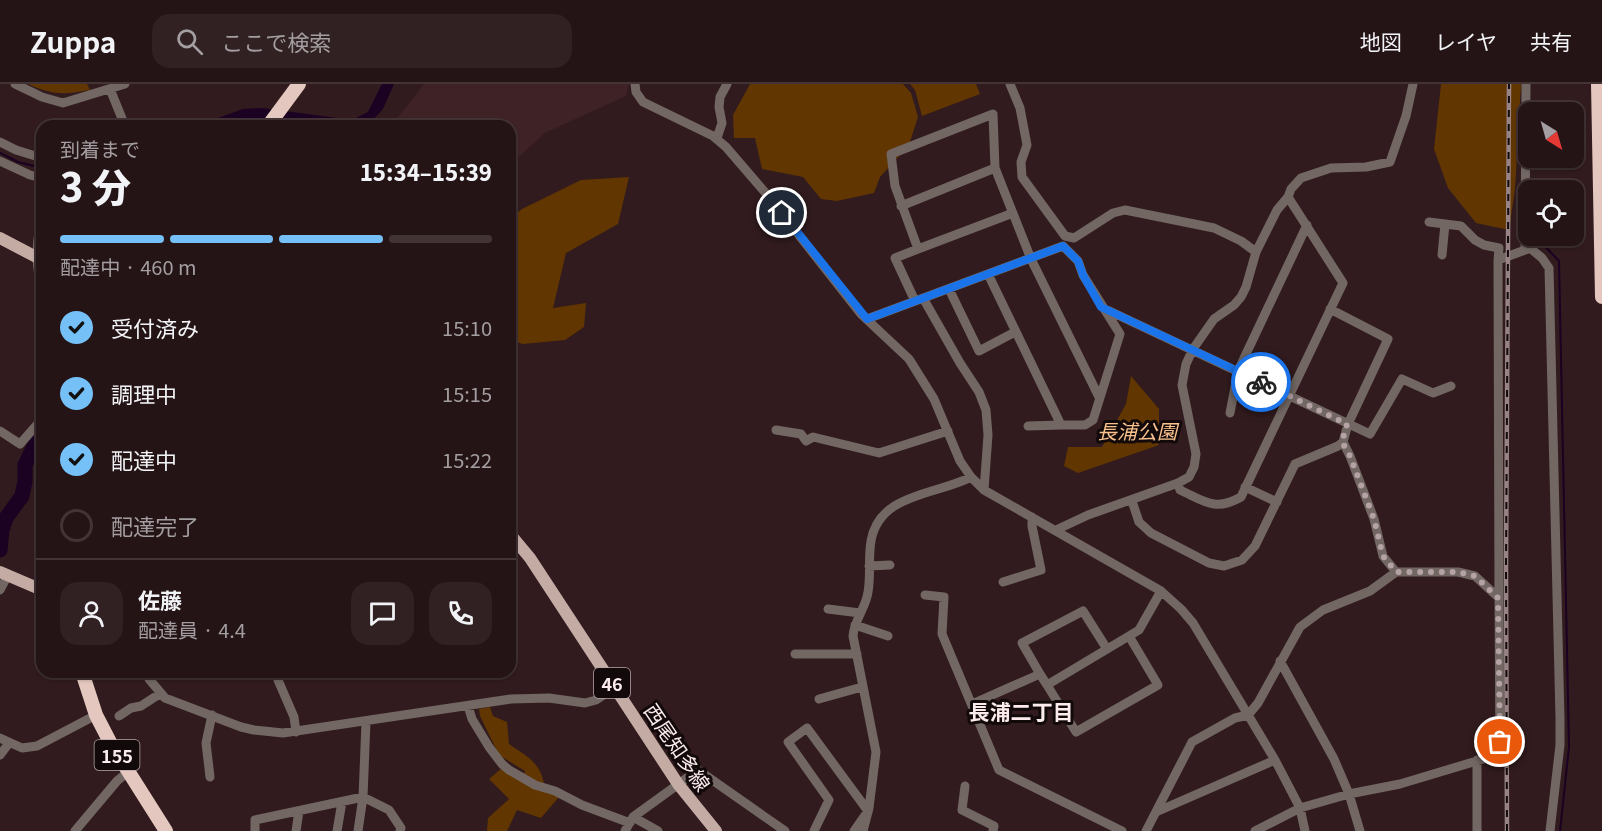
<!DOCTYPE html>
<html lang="ja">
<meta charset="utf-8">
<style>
:root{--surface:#251416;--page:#312123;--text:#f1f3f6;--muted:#a39ea1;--line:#423335;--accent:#75c0f6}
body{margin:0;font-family:Georgia,"Noto Sans JP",serif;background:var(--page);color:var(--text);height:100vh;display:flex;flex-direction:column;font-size:22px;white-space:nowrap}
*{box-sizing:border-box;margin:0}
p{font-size:20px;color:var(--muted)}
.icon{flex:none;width:33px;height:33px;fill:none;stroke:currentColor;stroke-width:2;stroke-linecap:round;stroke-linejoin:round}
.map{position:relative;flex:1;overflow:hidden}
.sheet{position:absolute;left:36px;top:36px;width:480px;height:558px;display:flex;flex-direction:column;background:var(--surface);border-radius:18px;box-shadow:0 2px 4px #0004,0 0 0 2px var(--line)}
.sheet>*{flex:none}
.needle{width:39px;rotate:143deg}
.buttons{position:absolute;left:1518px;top:18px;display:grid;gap:12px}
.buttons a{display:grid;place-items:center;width:66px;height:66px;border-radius:12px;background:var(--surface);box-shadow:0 2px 4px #0004,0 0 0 2px var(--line);font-size:30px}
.pin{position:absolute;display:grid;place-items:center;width:51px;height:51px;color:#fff;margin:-26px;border:3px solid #fff;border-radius:50%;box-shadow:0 2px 6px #0007}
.courier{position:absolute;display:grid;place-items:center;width:60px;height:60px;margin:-30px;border:4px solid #1a73e8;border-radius:50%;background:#fff;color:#222;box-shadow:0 2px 8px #0007}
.headline em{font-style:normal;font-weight:800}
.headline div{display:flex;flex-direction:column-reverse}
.headline{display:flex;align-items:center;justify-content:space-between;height:102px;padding:0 24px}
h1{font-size:39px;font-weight:800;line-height:45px}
.bar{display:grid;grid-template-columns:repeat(4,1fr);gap:9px 6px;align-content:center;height:72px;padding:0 24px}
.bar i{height:8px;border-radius:4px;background:var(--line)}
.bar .active{background:var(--accent)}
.bar p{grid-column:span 4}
.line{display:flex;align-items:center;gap:15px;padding:0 24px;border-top:2px solid var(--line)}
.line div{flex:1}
.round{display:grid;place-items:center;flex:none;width:63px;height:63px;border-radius:18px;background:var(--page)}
ol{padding:0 24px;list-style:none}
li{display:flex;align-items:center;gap:18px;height:66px}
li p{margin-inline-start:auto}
li .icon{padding:6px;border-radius:50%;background:var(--accent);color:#111;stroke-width:4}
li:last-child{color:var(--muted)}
li i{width:33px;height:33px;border:3px solid var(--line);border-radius:50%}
header{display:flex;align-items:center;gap:36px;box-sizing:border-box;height:84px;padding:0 30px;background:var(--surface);border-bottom:2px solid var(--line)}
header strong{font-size:28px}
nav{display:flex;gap:33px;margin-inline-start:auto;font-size:21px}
.search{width:420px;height:54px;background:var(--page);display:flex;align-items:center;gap:15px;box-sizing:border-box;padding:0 21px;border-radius:18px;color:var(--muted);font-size:22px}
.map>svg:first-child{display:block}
.built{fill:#3e2225}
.green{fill:#613600}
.water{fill:#1b0122}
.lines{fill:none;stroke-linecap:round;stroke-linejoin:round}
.stream{stroke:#1b0122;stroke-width:2}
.river{stroke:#1b0122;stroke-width:15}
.minor{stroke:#726763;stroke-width:9}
.major{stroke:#c4aca5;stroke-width:12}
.highway{stroke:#e4c8bf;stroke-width:14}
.rail-casing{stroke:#978386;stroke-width:4.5}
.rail{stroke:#12090a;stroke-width:2;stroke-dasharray:7;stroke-linecap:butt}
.done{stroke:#b5a2a5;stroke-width:6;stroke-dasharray:0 10.8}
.route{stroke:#1a73e8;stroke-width:8}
.labels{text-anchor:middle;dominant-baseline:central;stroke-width:6;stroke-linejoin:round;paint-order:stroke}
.shield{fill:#12090a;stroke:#b6a7a9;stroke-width:1.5}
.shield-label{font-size:18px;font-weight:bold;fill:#fcebed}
.park-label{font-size:20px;font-style:italic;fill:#f8c18d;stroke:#12090a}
.street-label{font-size:20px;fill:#fcebed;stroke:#12090a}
.neighbourhood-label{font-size:21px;font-weight:bold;fill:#fcebed;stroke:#12090a}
</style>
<header>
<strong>Zuppa</strong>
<div class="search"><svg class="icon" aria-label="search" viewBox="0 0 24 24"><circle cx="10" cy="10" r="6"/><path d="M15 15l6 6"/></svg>ここで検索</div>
<nav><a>地図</a><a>レイヤ</a><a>共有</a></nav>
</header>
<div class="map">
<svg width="1602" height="747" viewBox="0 0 1602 747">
<rect width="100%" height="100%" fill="#311b1e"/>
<path class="built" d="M424,0h205l-3,12 -81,37 -35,32v-39h-108l-6,-6z"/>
<path class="green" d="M28,0h59l3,6c-26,5 -38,5 -62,-6z
M750,0h153l8,9 7,24 -9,28 -29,32 -6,16 -37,8 -16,-2 -18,-22 -41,-8 -7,-31h-21l-1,-23z
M910,0h66l4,10 -58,22 -7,-26z
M1441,0h80l-6,105 -6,41 -33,-7 -28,-35 -14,-39z
M629,93l-11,47 -52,29 -13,55 33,-5 -2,24 -19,13 -42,4 -13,-4v-122l12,-9 59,-29z
M1131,292l28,33v36l-81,28 -14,-7 4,-19h34l24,-43z
M490,623l3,9 14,6 2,22c20,14 33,19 36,46l14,7 -18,21 -24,-8 -10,21h-20l1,-13 21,-19 -20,-20 13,-11 20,11 3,-8 -26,-16 -19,-39 -1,-7z"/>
<path class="water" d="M382,0h12l-11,25 -16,17h-55l-55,-8 -10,1 -20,7h-31l47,-17 19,-1 90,12 16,-8z"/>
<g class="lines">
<path class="stream" d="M0,69l18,9 24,6
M1535,152l24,25 10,486 -9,84"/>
<path class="river" d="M0,466l2,-20 4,-12 16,-22 3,-15v-16l17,-35"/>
<path class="minor" d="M15,0l27,13 21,6 62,-19
M635,0l1,8 7,10 70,34 13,11 43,50 92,117 48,45 25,40 26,62 11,16 13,13 177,101 20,18 12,14 82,137 25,48 5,23
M1010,0l10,24 7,37 -6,17 1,15 43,59 9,2 39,-25 12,-3 89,18 27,13 15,11
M110,5l15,37
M243,42h4
M717,54l5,-15 -3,-16 1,-10 7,-13
M0,58l16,8 26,8
M0,77l30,14 12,3
M901,122l94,-38
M42,133c-5,20 -8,48 0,68
M1429,138l32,4 14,14 9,5 15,3 -1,12
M918,165l95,-36
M1525,166l5,-2 12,10 7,10 11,450v27l-10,86
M1442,171l3,-31
M949,205l30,62 36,-19
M923,214l37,65 19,29 7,18 2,25 -4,55
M915,217l-20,-43 23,-9 -23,-63 -4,-32 102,-40 2,54 36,91 68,138
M1103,224l267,126 32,-55 31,14 18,-7
M867,235l196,-73 15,15 5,14 37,59 -27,86 -8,5h-24l-73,-151
M1230,329l8,-42 69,-146
M1028,342l33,-1
M776,346l25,4 5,7 7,-4 66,16 69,-22
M0,347l20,13 22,-25
M1343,358l7,14 24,63 9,37 13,16
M1178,399l2,7c24,11 35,22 61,7l102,-214 -55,-86
M1245,403l32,15
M1132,417l7,21 12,11 58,30 15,3 18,-6 13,-14 40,-82 43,-18 5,-4 5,-18 40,-85 -58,-30
M1056,446l32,-15 90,-32 11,-6 5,-10 2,-13 -14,-69 4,-21 7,-15 21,-30 20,-14 7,-8 5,-10 10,-35 21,-42 11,-13 3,-8 10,-11 30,-10 35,-1 24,-5 16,-46 7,-32
M869,482l21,-1
M1003,498l38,-12 -9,-44v-9
M0,506l8,-15
M925,511l19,2 -2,37 57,136 123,61
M828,525l32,4
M855,541l33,11
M795,570h62
M1280,577l54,98 15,35 11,37
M146,588l3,7 16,19 76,29 13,3 29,3 228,-34 38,-1 36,5 11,-3 19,-13
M278,588v8l16,37 2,15
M1040,590l-18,-31 61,-32 24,38
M1047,601l29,47 82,-47 -29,-49
M819,615l43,-12
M972,620l68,-30 7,11 92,-55 22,-39
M468,622l4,13 17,28 13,17 7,6 26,15 20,6 27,14 48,18
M119,632l12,-8 10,-2 20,-13
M0,654l22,10 15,-2 59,-31
M0,671l9,-12
M1477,676v71
M210,693l-4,-34 6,-28
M965,702l-3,24 32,16 -1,5
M1156,728l119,-52
M633,733l25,14
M75,747l42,-50 11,-9
M255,747v-11l108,-23 26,13 12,18 -1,3
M296,747l3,-20
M337,747l5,-29
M358,747l5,-34 3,-75
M625,747l8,-14 65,-47 87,61
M814,747l15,-31 -41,-58 19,-14 61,83 -14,20
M863,747l6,-23 7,-56 -23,-116c1,-16 13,-28 15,-44 3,-16 0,-34 3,-51 8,-48 66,-46 100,-64
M1146,747l46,-89 43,-24 13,-3 10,-12 42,-76 23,-17 47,-19 26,-19h62l17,4 24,22 -1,-338 27,-10 1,-166
M1255,747l45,-23 49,-14 51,-10 100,-30 -1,-156"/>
<path class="major" d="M0,154l42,22
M510,450l20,24 148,226 38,47
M0,488l42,18"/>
<path class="highway" d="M1598,0l4,213
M268,42l31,-42
M82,588l14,43 15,29 55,87"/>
<g class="rail-casing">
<path id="rail" d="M1507,747l-1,-265 3,-482"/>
</g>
<use href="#rail" class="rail"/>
</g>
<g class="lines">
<path class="done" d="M1261,298l86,42 -5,18 8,14 24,63 9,37 13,16h62l17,4 23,22 2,144"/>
<path class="route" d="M782,129l85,106 196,-73 15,15 5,14 18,32 160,75"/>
</g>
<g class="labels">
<g class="shield">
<rect x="594" y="584" width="36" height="30" rx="4.5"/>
<rect x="94.5" y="656" width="45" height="30" rx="4.5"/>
</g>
<g class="shield-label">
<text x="612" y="599">46</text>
<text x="117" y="671">155</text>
</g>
<g class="park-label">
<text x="1137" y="346">長浦公園</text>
</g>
<g class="street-label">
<text transform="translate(678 663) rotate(56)">西尾知多線</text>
</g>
<g class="neighbourhood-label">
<text x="1021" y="627">長浦二丁目</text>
</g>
</g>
</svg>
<div class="buttons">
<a><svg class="needle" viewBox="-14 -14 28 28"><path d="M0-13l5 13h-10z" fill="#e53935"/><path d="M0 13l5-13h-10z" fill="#a39ea1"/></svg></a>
<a><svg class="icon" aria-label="locate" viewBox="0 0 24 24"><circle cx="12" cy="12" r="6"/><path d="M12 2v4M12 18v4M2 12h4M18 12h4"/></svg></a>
</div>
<div class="pin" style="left:1500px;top:658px;background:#ea580c"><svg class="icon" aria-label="bag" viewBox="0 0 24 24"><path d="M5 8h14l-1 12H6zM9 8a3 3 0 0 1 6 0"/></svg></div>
<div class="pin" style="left:782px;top:129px;background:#1f2937"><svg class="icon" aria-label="home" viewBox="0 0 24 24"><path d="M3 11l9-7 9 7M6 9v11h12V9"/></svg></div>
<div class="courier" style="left:1261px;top:298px"><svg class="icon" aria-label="bike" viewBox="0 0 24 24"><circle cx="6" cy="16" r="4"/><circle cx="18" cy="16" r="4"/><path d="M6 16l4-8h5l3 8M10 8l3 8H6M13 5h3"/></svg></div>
<section class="sheet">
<div class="headline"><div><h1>3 分</h1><p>到着まで</p></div><em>15:34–15:39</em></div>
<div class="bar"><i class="active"></i><i class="active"></i><i class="active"></i><i></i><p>配達中 · 460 m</p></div>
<ol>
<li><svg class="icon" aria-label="check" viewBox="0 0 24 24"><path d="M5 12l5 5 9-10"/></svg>受付済み<p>15:10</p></li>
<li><svg class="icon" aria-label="check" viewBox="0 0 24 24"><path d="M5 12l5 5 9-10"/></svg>調理中<p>15:15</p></li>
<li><svg class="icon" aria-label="check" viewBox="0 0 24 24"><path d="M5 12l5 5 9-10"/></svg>配達中<p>15:22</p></li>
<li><i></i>配達完了</li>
</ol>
<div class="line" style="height:108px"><a class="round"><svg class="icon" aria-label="person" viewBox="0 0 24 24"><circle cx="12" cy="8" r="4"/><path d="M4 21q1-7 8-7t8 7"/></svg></a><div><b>佐藤</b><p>配達員 · 4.4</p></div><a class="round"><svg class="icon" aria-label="chat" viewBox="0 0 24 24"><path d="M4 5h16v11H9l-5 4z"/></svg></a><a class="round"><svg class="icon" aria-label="phone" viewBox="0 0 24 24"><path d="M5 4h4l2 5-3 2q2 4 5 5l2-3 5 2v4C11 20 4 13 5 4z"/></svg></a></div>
</section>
</div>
